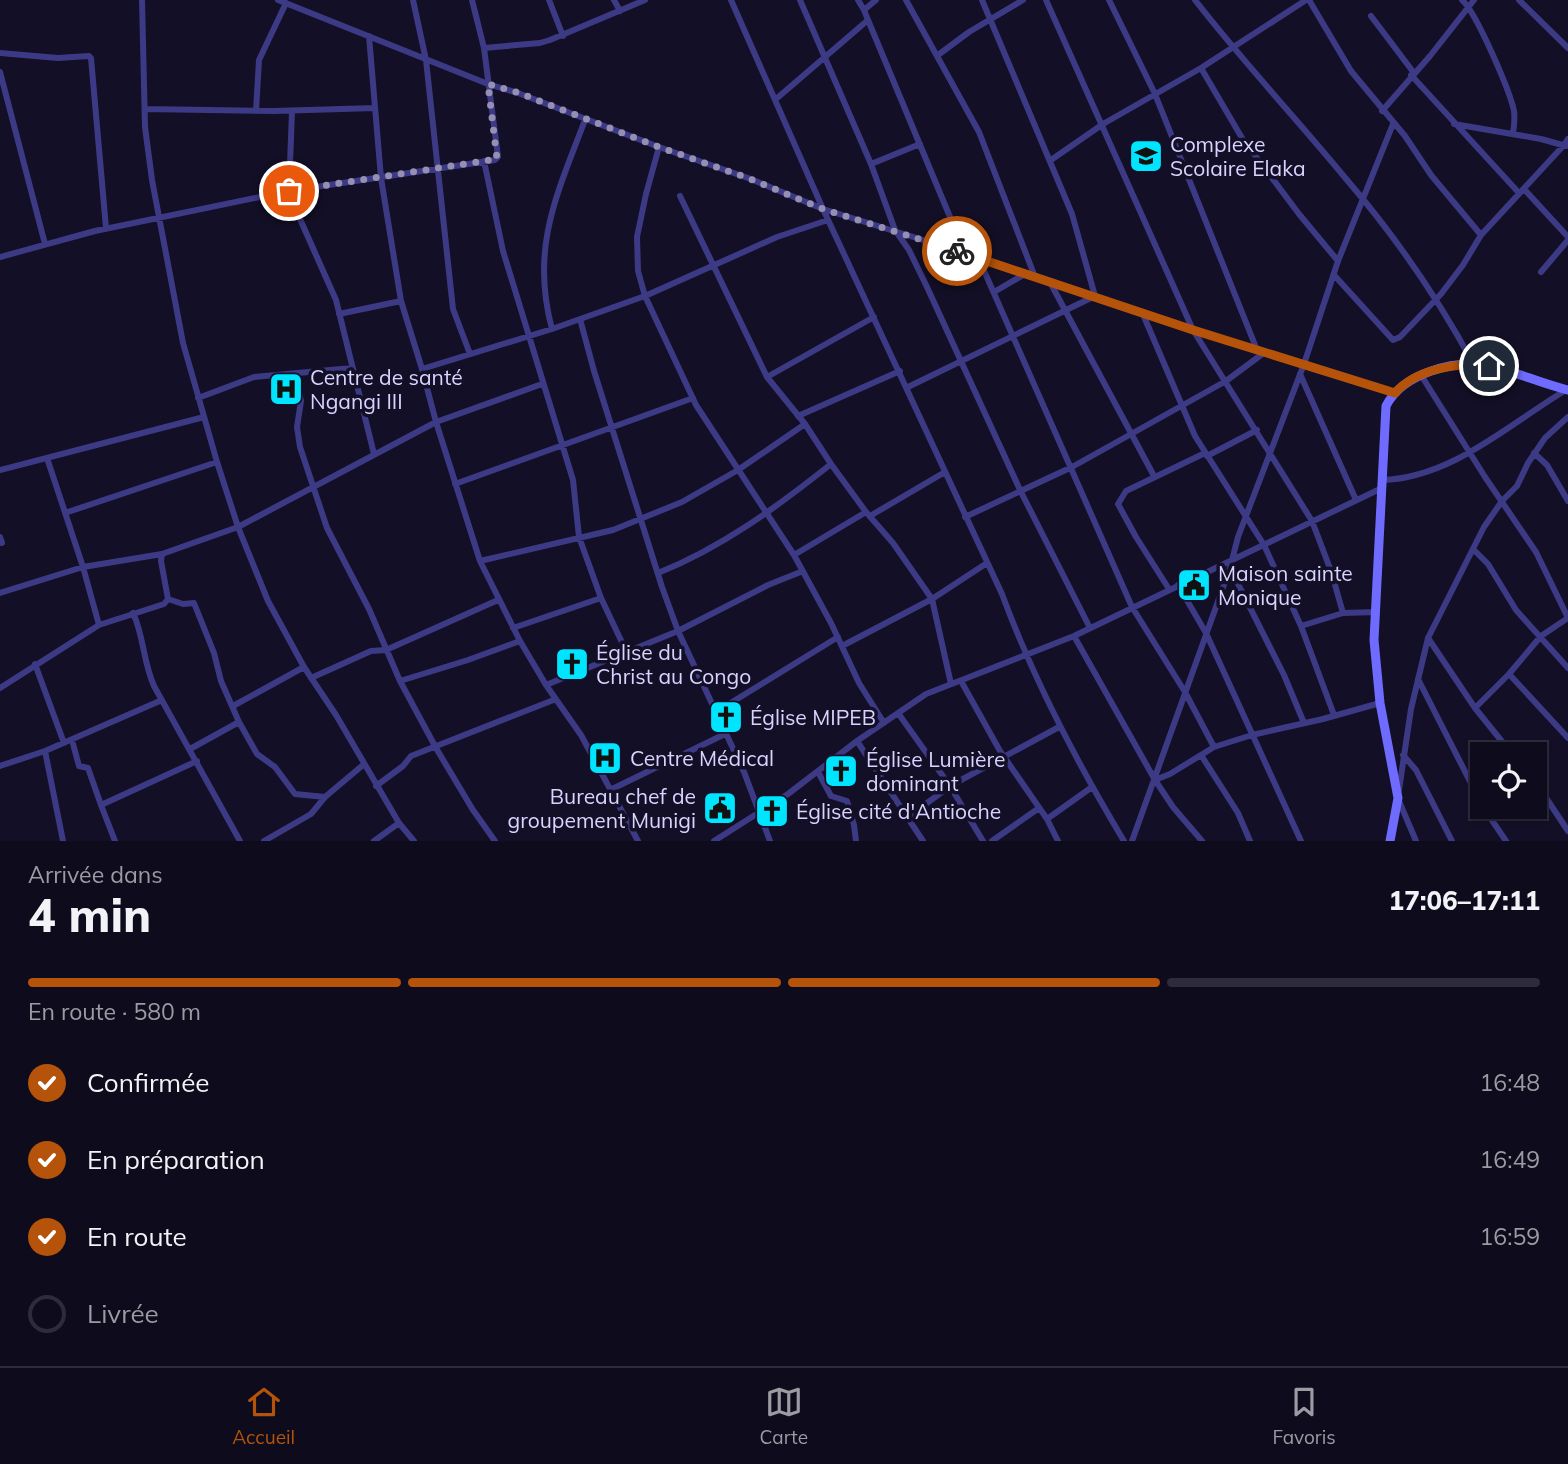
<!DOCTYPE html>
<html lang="fr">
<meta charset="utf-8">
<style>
:root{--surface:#0e0b1c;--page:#171425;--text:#f1f3f6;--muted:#9b9ba3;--line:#2e2b3b;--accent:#b45309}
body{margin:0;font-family:Mulish,sans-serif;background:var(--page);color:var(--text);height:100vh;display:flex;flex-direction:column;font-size:26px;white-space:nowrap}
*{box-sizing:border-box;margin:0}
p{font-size:23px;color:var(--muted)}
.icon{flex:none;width:38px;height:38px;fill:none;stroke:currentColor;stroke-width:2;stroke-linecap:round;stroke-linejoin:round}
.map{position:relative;height:841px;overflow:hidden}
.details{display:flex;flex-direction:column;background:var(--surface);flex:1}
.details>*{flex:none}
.fabs{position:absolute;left:1470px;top:742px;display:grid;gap:14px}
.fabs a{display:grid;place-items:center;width:77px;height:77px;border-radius:0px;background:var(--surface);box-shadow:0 2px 5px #0004,0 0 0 2px var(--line);font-size:35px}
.pin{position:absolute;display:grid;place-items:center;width:60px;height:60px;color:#fff;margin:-30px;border:4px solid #fff;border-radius:50%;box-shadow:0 2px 7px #0007}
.courier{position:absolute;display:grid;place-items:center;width:70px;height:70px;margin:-35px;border:5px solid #b45309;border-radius:50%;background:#fff;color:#222;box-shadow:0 2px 9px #0007}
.head em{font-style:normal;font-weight:800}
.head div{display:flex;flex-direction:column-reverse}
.head{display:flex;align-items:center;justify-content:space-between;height:119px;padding:0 28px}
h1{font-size:46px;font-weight:800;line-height:52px}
.bar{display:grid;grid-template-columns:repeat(4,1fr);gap:10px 7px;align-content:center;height:84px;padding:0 28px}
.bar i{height:9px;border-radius:5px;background:var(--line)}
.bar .selected{background:var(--accent)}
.bar p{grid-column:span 4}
ol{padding:0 28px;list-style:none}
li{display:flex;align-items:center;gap:21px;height:77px}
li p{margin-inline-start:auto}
li .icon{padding:7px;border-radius:50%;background:var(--accent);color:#fff;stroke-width:4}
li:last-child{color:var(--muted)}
li i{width:38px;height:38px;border:4px solid var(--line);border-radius:50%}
.menu{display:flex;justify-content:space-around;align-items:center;height:98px;border-top:2px solid var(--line);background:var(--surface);font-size:19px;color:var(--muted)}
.menu a{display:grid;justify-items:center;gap:4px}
.menu .selected{color:var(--accent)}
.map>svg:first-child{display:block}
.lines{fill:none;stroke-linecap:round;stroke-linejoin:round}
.minor{stroke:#3d3a85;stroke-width:6}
.secondary{stroke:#6f6bff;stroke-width:9}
.done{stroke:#948fb3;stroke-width:7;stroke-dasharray:0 12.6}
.route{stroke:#b45309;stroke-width:9}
.labels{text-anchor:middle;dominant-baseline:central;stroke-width:7;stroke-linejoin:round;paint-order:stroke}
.poi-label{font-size:21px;fill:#d9d4ff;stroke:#130f26;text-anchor:start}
</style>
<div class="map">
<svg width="1568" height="841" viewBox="0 0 1568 841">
<rect width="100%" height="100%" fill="#130f26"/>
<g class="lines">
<path class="minor" d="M142,0l3,127 7,53 31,163 34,119 21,65 30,74 36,66 32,48 63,108
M278,0l210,84 30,9 141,54 89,31 75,31 155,48 215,73 202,63
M413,0l13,60 27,249 17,45
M549,0l14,36
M614,0l6,11
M731,0l92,209 179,385c32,87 74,167 122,247
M800,0l71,164 24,66 14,20 18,37 94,205 69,136
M858,0l6,10
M906,0l73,132 56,145
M1046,0l147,330 119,191 19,50 12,42
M1109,0l46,94 102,256
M1195,0c48,62 102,119 152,180 48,56 92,120 127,185
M1309,0l42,71 54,65 26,39 50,60
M1462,0c14,12 48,91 52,111 1,7 0,16 -1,23
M1519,0l49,48
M1371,16l43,57
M868,20l97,233
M369,36l12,142 20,123 21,68 14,53 44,139 40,80 26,44 35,50 57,106
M484,48l56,-5 10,-3 95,-40
M0,53l58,5 31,-2 2,2 15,170
M938,55l31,-23 54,-32
M1201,68l41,70 57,76 39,47
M0,72l45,172
M1411,75l108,118
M776,99l92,-79 -4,-10 12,-10
M145,109l129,2 101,-3
M256,111l3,-51 27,-57
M292,111l-3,80 11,28 36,81 38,154
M1382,111l48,-55 44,-56
M1454,124l87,15 25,7
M659,147l-13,47 -9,43 1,34 7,25 51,109 98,150 37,68 28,60 25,40
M1051,160l52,-36 98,-56 105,-68
M484,161l19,90 70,229 6,57 22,61 26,55
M871,164l49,-20
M1524,189l44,48
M680,196l87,181 38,47 26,40 35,48 27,31 39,56 19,85
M0,257l95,-26 194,-40 206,-31 3,-3 -14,-109 -12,-48
M978,257l154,350 53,85 29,55
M1541,272l27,-32
M1334,275l59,65 7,-3 41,-43 22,-29 18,-30 83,-90 4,-6
M1051,284l103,192
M994,292l31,-18
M1142,312l53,124 69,109 37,81 33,89
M339,314l62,-13
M580,319l14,52 68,216 16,44 66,141 26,69
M552,329c-22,-81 5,-135 33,-209
M422,369l130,-40 93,-33 132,-59 51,-17
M295,374l6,27 -4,26 3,20 27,81 42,81 31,72 36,67 37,62 22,31
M1300,374l56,126
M1421,375l64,102 51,75 32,66
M767,377l107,-60
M908,387l187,-91 -23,-82 -90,-214
M198,398l56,-21 98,-9
M798,416l102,-45
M1534,453l13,12 21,36
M1207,456l50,-26
M47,458l36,109 16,58
M0,470l204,-53
M1382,480c70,-2 127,-56 184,-90
M455,484l238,-86
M65,513l152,-51
M870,516l75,-44
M965,517l107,-50 154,-86 39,-29
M0,537l2,6
M1473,549l15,15 28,46 52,58
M162,554l-1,7 7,38
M794,555l72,-43
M480,561l133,-31 69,-28 56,-32 67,-46
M1230,568l54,107 20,48
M658,573c63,-25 119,-66 173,-109
M1178,585l28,48 95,208
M1169,589l-33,-52 -18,-33 8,-13 79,-38
M0,593l83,-26 79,-13 76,-27 198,-105 106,-38
M168,599l15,5 11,-1 20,50 7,28 18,41
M133,613c11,23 10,49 21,73l86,155
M1301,626l42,-13 34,-1
M513,628l88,-30
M1074,636l81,144 18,27 29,34
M1428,638l47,70 37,46
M842,646l90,-47 55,-36
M35,664l29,79
M1509,674l59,64
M311,678l60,-27 15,-1 112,-50
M1418,679l64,126
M400,681l68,-21 52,-19
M961,681l39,70 47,68 11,22
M546,685l132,-54 90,-46 35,-14
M0,688l99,-63 65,-21 4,-5
M233,706l71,-39
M1475,708l34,-34 32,-38 27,-18
M716,712l122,-75
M898,713l52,73 33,55
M72,740l7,26 9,2 13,37
M857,741l66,100
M190,749l49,-27 18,32 18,13 20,27 30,3 38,-32
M45,751l18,90
M1201,755l37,58 12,28
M1403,755l13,15 36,71
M0,766l45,-15 117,-51
M818,772l13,24 16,5 7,24 2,16
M1155,780l15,-6 44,-27 38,-12 71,-16 57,-16
M1535,781l33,50
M376,786l27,-20 8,-10 145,-57
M610,790l115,-56
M1399,790l12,-81 17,-71 56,-111 18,-26 15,-15 11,-23 17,-25 23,-21
M1399,801l17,40
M1483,807l23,34
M907,818l43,-32 109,-59
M1047,819l45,-32
M115,841l-14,-36 96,-44
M264,841l47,-27 14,-17
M374,841l25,-18 15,18
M714,841l74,-47 69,-53 69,-47 148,-58 308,-148
M992,841l47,-33
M1132,841l98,-273 8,-31 66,-173 34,-103 55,-137"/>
<path class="secondary" d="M1390,841l8,-43 -18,-95 -6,-63 12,-234c17,-33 69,-47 104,-40 27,6 52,18 78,24"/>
</g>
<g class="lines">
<path class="done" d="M289,191l208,-32 -9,-75 31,9 140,54 89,31 75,31 134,42"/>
<path class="route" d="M957,251l236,79 202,63c21,-24 63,-31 94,-27"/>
</g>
<defs>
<g id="school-square" transform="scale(1.75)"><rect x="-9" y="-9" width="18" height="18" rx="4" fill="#00e5ff" stroke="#130f26"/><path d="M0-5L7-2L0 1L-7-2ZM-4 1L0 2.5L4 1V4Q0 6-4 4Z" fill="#111"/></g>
<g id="hospital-square" transform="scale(1.75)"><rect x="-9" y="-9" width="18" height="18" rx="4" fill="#00e5ff" stroke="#130f26"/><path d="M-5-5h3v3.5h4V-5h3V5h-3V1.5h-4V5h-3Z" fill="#111"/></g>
<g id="civic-square" transform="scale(1.75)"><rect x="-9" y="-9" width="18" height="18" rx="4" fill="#00e5ff" stroke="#130f26"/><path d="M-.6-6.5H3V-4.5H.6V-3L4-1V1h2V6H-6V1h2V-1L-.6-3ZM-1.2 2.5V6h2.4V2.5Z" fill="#111"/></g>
<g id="church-square" transform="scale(1.75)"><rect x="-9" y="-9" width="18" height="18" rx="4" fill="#00e5ff" stroke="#130f26"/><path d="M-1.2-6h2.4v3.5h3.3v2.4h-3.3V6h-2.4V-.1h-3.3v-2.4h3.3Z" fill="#111"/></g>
</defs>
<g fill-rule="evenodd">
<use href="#school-square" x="1146" y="156"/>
<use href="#hospital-square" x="286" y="389"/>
<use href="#civic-square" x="1194" y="585"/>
<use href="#church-square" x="572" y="664"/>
<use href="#church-square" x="726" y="717"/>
<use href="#hospital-square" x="605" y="758"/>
<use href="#church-square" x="841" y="771"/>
<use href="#civic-square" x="720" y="808"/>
<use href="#church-square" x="772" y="811"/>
</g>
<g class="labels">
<g class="poi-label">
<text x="1170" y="144">Complexe<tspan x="1170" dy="24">Scolaire Elaka</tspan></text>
<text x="310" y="377">Centre de santé<tspan x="310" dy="24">Ngangi III</tspan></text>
<text x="1218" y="573">Maison sainte<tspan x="1218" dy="24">Monique</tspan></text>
<text x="596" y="652">Église du<tspan x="596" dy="24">Christ au Congo</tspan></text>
<text x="750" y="717">Église MIPEB</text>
<text x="630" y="758">Centre Médical</text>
<text x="866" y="759">Église Lumière<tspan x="866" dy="24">dominant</tspan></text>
<text x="696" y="796" text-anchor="end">Bureau chef de<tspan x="696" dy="24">groupement Munigi</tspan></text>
<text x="796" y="811">Église cité d'Antioche</text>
</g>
</g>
</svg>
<div class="fabs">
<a><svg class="icon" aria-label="locate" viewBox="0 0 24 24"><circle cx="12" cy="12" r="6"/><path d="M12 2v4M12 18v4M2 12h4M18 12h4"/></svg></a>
</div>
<div class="pin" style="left:289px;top:191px;background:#ea580c"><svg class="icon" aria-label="bag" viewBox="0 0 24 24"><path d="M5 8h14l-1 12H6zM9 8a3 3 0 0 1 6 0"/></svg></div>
<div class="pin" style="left:1489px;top:366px;background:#1f2937"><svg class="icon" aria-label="home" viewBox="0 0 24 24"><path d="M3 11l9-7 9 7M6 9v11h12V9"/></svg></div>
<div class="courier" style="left:957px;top:251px"><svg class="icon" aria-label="bike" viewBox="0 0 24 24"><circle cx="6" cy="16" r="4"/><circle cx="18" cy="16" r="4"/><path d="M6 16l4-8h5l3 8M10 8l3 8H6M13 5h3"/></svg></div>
</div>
<section class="details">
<div class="head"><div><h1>4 min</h1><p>Arrivée dans</p></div><em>17:06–17:11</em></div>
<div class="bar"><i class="selected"></i><i class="selected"></i><i class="selected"></i><i></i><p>En route · 580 m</p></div>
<ol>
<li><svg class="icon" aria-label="check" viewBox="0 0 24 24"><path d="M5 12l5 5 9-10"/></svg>Confirmée<p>16:48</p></li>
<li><svg class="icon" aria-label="check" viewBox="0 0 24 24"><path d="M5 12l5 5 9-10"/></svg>En préparation<p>16:49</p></li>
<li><svg class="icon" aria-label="check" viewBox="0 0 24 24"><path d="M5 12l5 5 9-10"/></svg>En route<p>16:59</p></li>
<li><i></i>Livrée</li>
</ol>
</section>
<nav class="menu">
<a class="selected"><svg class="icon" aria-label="home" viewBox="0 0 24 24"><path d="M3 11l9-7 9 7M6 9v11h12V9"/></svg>Accueil</a>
<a><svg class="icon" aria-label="map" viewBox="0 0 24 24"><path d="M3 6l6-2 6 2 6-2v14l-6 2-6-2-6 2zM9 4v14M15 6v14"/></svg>Carte</a>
<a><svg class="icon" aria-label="saved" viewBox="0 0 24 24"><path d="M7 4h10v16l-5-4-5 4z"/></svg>Favoris</a>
</nav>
